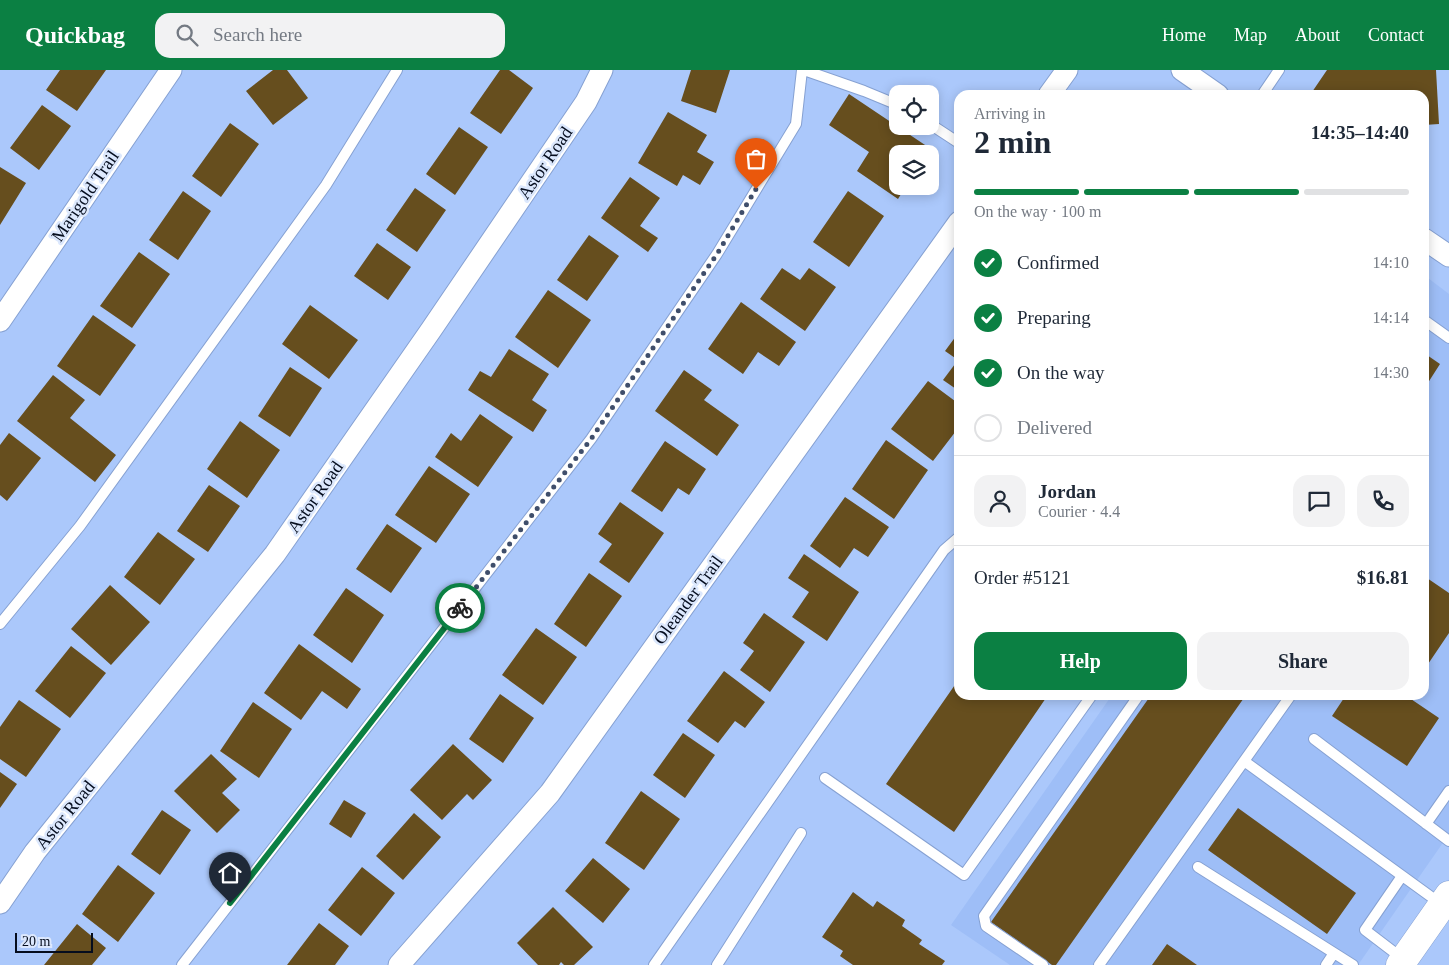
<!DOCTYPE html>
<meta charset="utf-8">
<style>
:root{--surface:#fff;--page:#f2f2f3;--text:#1f2937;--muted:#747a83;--line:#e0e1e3;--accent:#0b8043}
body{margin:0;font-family:Georgia,serif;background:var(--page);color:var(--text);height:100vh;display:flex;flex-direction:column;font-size:19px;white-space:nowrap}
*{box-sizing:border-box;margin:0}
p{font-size:16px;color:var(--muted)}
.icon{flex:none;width:28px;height:28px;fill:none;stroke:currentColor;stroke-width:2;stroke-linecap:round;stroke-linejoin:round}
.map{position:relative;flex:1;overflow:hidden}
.drawer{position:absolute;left:954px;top:20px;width:475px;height:610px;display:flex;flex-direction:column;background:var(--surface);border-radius:15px;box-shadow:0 2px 12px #0003}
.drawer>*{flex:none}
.buttons{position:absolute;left:889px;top:15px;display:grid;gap:10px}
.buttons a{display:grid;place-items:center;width:50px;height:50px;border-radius:10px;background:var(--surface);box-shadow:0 2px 12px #0003;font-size:25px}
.scale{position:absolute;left:15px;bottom:12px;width:78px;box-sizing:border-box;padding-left:5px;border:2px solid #050d1e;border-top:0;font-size:14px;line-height:18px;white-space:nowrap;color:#050d1e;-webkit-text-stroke:4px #dce8fd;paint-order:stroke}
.pin{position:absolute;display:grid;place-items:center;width:42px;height:42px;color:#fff;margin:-51px -21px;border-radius:50% 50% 50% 0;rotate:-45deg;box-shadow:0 0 5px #0007}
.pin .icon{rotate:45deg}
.courier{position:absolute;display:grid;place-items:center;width:50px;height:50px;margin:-25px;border:4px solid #0b8043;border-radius:50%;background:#fff;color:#222;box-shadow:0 1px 6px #0007}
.head em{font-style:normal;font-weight:700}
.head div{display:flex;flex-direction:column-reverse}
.head{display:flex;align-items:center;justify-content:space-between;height:85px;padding:0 20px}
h1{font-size:32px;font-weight:700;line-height:38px}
.bar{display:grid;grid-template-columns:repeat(4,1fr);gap:8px 5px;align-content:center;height:60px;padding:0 20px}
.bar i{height:6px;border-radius:4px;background:var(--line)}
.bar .on{background:var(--accent)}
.bar p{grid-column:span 4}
.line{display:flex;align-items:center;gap:12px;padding:0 20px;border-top:1px solid var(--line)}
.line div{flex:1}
.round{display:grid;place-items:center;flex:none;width:52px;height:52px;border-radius:15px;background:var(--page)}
ol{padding:0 20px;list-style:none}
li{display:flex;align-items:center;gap:15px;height:55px}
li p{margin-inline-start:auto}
li .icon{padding:5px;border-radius:50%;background:var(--accent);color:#fff;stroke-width:4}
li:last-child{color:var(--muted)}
li i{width:28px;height:28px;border:2px solid var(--line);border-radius:50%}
.cta{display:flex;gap:10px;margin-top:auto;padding:10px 20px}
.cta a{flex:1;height:58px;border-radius:15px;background:var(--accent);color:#fff;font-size:20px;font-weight:700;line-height:58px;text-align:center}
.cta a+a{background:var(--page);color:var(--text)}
header{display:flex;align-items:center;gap:30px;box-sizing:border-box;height:70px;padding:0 25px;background:var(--accent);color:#fff}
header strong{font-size:24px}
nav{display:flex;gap:28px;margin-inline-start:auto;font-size:18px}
.search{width:350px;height:45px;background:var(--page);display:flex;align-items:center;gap:12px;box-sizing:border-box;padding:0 18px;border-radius:15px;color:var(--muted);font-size:19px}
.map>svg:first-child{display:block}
.built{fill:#9ebef7}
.building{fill:#664e1e}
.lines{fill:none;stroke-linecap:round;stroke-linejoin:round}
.lane-casing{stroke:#86a1d2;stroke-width:12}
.street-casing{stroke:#86a1d2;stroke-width:23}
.secondary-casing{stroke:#86a1d2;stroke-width:29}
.lane{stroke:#fff;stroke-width:10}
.street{stroke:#fff;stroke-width:21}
.secondary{stroke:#fff;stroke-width:28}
.done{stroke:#3f4e6b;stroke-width:5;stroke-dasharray:0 9}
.route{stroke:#0b8043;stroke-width:6}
.labels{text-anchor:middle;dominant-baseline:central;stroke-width:5;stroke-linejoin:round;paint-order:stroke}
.street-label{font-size:18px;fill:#050d1e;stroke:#dce8fd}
</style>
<header>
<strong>Quickbag</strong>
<div class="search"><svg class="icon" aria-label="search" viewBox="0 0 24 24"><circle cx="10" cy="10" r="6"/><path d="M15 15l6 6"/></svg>Search here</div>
<nav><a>Home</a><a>Map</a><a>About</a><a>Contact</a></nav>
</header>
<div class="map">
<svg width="1449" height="895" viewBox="0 0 1449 895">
<rect width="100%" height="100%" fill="#abc8fb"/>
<path class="built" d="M1424,205l25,19v540l-91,131h-348l-59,-40 161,-230h312z"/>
<path class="building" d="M60,0h46l-29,41 -31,-21z
M273,0h14l21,28 -35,27 -27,-34z
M500,0h9l24,18 -32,46 -31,-21z
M691,0h39l-14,43 -35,-12z
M1327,0h109l3,54 -15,1v-30h-114z
M849,24l82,55 -3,5h-30v32h8l-8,13 -41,-28 12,-19 -40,-27z
M42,35l29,21 -32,44 -29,-22z
M668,42l39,23 -10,17 17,10 -14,23 -17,-10 -6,11 -39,-23z
M230,53l29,21 -38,53 -29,-21z
M459,57l29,20 -33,48 -29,-21z
M0,97l26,16 -26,42z
M630,107l30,21 -20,28 18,12 -10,14 -47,-34z
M415,118l31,22 -29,42 -31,-22z
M183,121l28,20 -33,49 -29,-20z
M848,121l36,25 -35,51 -36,-25z
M589,165l30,21 -32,45 -30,-21z
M377,173l34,24 -23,33 -34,-24z
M139,182l31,22 -38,54 -32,-22z
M782,198l18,12 9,-12 27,19 -31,44 -45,-32z
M548,220l43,30 -33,48 -43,-31z
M741,232l55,40 -17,24 -21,-14 -15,22 -35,-25z
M310,235l48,35 -29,39 -47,-35z
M93,245l43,30 -36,51 -43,-30z
M959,262v59l-16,-11 15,-20 -13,-9z
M509,279l40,25 -17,26 15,10 -14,22 -65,-42 12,-19 11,6z
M1424,283l16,11 -16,25z
M290,297l32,21 -32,49 -32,-21z
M684,300l28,20 -8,10 35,25 -22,31 -62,-45z
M53,305l32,25 -15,18 46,37 -21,27 -78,-61z
M928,311l31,23v23l-26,34 -42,-32z
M480,344l33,23 -35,50 -43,-30 16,-24 10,8z
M240,351l40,29 -33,48 -40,-29z
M9,363l32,25 -34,43 -7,-6v-50z
M886,370l42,30 -34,49 -42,-30z
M665,371l41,28 -17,26 -11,-7 -16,24 -31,-21z
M429,396l41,28 -34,49 -41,-28z
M209,415l31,21 -32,46 -31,-21z
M845,427l44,30 -21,30 -14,-9 -14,20 -30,-22z
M620,432l44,31 -35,50 -30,-21 13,-18 -14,-10z
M387,454l35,24 -31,45 -35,-24z
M158,462l37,27 -35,46 -36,-28z
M804,484l55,38 -32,49 -35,-24 17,-25 -21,-14z
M589,503l33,23 -36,51 -32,-23z
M1424,506l25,17v40l-25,37z
M110,515l40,37 -39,43 -40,-36z
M346,518l38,27 -32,48 -39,-28z
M764,543l41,29 -35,50 -30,-22 14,-19 -11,-8z
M536,558l41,29 -34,48 -41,-30z
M299,574l62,45 -14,20 -25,-18 -21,29 -37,-27z
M71,576l35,27 -36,45 -35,-27z
M724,601l41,31 -20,26 -10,-7 -17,22 -31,-22z
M959,609v16h89l-94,137 -68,-48z
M500,624l34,24 -31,45 -34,-24z
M1151,625h95l-190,270h-4l-61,-43z
M1346,625h59l34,23 -32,48 -75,-50z
M19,630l42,29 -35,48 -26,-18v-32z
M253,632l39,27 -33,49 -39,-27z
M683,663l32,22 -30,43 -32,-23z
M453,674l39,36 -19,20 -6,-6 -25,26 -32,-30z
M211,684l26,25 -15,14 18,17 -23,23 -43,-42z
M0,702l17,12 -17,24z
M641,721l39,28 -36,51 -39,-27z
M344,730l22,13 -15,25 -22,-14z
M1238,738l118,85 -29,41 -119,-84z
M162,740l29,20 -31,45 -29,-21z
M414,743l27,24 -38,43 -27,-24z
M593,788l37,31 -27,34 -38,-32z
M118,795l37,28 -37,49 -36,-28z
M362,797l33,26 -34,43 -33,-26z
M853,822l20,15 4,-6 28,19 -3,6 20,14 -3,4 26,17 -3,4h-89l-13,-9 3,-5 -21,-14z
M553,837l40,40 -19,18h-10l-3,-3 -2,3h-21l-21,-22z
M319,853l30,23 -14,19h-48z
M77,854l29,24 -14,17h-48z
M1167,874l30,21h-45z"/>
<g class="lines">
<g class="lane-casing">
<path id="lane" d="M804,0l60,21 34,14
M1262,25l17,-25
M930,54l29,19
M1424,250l25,18
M0,554l80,-98 246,-341 71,-115
M1314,669l135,102
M1244,691l197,143
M825,708l139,97 128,-180
M1426,754l23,-33
M1198,797l155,98
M1402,806l-37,54 38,29
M182,895l409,-526 126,-185 79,-130 6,-54
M654,895l290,-415 15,-13
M717,895l84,-132
M1043,895l-57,-39 -2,-10 155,-221
M1099,895l192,-270
M1326,895l8,-12"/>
</g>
<g class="street-casing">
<path id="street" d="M1182,0l36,25
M1049,25l18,-25
M1424,169l25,17
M0,251l171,-251
M0,833l35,-51 240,-298 156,-224 155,-228 16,-32
M399,895l151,-172 409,-571"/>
</g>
<g class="secondary-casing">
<path id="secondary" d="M1400,895l49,-70"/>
</g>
<use href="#lane" class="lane"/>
<use href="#street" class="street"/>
<use href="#secondary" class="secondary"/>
</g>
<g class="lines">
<path class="done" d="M460,538l131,-169 126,-185 39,-65"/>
<path class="route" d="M230,833l230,-295"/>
</g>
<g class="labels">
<g class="street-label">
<text transform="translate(545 93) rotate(-56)">Astor Road</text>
<text transform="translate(85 126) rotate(-56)">Marigold Trail</text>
<text transform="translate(315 427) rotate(-55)">Astor Road</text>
<text transform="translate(688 530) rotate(-54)">Oleander Trail</text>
<text transform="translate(65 745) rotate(-51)">Astor Road</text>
</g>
</g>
</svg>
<div class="buttons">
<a><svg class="icon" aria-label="locate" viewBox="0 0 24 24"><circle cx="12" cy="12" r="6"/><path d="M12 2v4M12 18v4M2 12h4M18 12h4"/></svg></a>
<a><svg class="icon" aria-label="layers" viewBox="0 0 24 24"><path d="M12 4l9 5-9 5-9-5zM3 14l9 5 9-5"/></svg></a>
</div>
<div class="scale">20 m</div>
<div class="pin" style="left:756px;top:119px;background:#ea580c"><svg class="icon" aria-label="bag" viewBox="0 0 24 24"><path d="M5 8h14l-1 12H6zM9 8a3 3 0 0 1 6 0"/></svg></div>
<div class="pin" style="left:230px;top:833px;background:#1f2937"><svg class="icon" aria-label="home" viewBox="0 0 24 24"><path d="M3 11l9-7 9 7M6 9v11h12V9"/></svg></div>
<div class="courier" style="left:460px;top:538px"><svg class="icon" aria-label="bike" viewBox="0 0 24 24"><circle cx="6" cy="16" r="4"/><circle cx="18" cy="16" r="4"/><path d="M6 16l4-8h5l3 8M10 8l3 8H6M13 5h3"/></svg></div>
<section class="drawer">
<div class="head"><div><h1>2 min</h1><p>Arriving in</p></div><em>14:35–14:40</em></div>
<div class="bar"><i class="on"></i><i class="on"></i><i class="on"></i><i></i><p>On the way · 100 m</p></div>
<ol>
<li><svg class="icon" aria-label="check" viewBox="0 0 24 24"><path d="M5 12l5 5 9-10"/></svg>Confirmed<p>14:10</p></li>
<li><svg class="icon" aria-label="check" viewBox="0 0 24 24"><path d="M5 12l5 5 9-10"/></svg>Preparing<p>14:14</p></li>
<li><svg class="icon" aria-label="check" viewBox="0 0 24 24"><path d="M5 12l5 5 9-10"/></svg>On the way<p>14:30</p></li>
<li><i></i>Delivered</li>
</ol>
<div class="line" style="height:90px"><a class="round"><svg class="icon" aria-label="person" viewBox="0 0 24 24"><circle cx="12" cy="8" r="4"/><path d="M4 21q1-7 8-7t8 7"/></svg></a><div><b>Jordan</b><p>Courier · 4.4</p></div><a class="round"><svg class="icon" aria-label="chat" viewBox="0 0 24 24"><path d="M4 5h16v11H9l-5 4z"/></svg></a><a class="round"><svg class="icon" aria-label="phone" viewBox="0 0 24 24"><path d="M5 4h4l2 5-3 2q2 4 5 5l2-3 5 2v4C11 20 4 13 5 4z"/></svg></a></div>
<div class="line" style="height:65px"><div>Order #5121</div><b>$16.81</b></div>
<div class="cta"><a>Help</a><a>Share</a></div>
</section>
</div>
